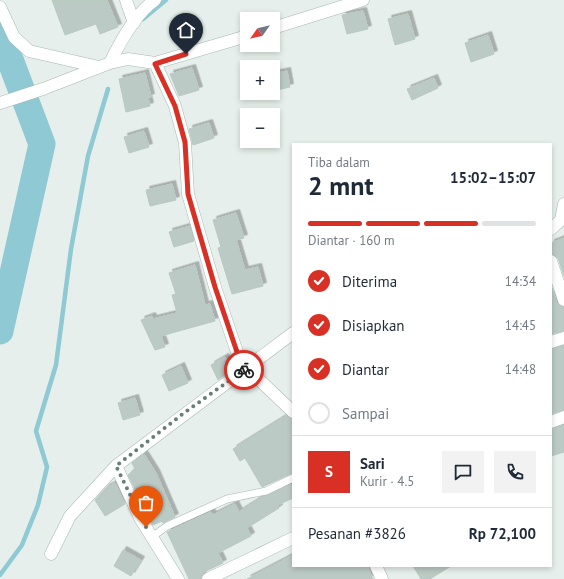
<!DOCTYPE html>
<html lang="id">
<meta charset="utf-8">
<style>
:root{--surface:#fff;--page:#f2f2f3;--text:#1f2937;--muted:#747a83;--line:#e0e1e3;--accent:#d93025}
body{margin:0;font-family:"PT Sans",sans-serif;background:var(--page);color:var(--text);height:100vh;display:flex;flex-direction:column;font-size:15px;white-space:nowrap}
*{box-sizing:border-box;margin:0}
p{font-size:13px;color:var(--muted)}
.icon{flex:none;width:22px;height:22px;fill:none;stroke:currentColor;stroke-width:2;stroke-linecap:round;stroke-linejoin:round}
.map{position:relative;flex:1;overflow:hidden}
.side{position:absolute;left:292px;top:143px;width:260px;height:424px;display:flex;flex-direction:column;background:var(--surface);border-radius:0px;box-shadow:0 2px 6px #0003}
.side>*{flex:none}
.needle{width:26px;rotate:236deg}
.fabs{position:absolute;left:240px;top:12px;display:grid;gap:8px}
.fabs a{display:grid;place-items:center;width:40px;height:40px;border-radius:0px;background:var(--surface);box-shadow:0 2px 6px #0003;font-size:20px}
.pin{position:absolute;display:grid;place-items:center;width:34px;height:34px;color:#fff;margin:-41px -17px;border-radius:50% 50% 50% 0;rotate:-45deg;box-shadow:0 0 4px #0007}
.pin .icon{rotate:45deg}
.courier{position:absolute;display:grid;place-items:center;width:40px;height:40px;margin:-20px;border:3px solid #d93025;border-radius:50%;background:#fff;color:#222;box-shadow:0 1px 5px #0007}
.overview em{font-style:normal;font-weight:700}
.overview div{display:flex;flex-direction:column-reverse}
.overview{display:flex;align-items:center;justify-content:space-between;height:68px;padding:0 16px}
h1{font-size:26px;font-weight:700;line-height:30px}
.bar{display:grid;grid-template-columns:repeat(4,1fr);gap:6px 4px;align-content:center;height:48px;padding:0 16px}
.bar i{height:5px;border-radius:3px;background:var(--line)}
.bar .on{background:var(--accent)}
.bar p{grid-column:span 4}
.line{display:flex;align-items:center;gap:10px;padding:0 16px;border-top:1px solid var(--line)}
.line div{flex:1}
.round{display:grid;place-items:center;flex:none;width:42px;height:42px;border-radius:0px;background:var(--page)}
ol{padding:0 16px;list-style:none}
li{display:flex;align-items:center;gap:12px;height:44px}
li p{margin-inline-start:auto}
li .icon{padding:4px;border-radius:50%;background:var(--accent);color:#fff;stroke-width:4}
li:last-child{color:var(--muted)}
li i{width:22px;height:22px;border:2px solid var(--line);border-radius:50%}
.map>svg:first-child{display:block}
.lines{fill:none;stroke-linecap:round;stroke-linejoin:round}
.stream{stroke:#8ec9d4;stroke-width:4.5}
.river{stroke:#8ec9d4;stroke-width:27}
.building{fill:#bbcac4;stroke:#b8c9c2;filter:url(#shadow)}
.service-casing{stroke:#a8b8b2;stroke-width:8}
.minor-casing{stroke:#a8b8b2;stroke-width:13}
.service{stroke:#fff;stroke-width:7}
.minor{stroke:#fff;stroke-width:12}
.done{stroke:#687f78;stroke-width:4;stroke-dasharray:0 7.2}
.route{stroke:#d93025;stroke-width:5}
</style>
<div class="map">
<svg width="564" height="579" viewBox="0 0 564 579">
<defs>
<filter id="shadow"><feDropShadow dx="3.5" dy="-3.5" stdDeviation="0" flood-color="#0004"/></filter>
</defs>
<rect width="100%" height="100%" fill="#e6efeb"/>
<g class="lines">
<path class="stream" d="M143,19l23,-19
M0,575l22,-30 16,-40 9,-38 -11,-36 20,-66 15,-116 17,-93 20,-67"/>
<path class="river" d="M0,33l42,111 -42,187"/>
</g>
<path class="building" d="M52,0h55l11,27 -18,7 -4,-10 -31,11z
M363,11l5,18 -21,5 -5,-19z
M408,14l7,25 -20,6 -7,-26z
M488,35l6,19 -23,8 -6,-19z
M192,68l7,22 -20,6 -9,-22z
M287,71l3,16 -17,4v-17z
M145,73l6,24 -3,1 2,8 -24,6 -7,-33z
M434,78l4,10 -26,12 -5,-11z
M209,123l5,15 -21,7 -4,-16z
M144,131l5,16 -20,6 -5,-16z
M172,184l4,16 -26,6 -4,-16z
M236,213l8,25 -8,2 9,30 13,-3 5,19 -31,8 -14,-46 3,-1 -8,-27z
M190,226l4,15 -20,6 -5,-15z
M564,238v38l-6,-18 -7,-4v-11z
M195,265l10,40 5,-1 5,17 -54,15 4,11 -10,3 -14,-30 11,-4 1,3 24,-6 -5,-18 4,-1 -7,-21z
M551,285l6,18 7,4v24l-13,3z
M564,346v64l-13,4v-65z
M225,357l6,13 -13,10 -7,-15z
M181,366l7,17 -19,8 -7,-16z
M135,398l5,17 -17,5 -5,-17z
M286,416l7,3v54l-31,14 -17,-29 -5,3 -7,-12z
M564,425v27l-13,4v-27z
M144,454l12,19 19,44 -12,6 -1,-2 -9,4 -25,-50 7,-6 -3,-6z
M115,483l10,21 -20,12 -10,-16 11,-12z
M293,484v14l-15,7 1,3 -32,20 4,8 -33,17 5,10 -19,9 -3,7h-12l-22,-47 44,-20 2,3 22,-11 4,8 25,-16z
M123,550l18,10 -10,16 -17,-10z
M293,555v11h74l6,13h-126z
M413,566h38l-21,13h-9z"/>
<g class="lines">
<g class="service-casing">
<path id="service" d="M152,537l15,-11 60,-27 39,-8 27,-13"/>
</g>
<g class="minor-casing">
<path id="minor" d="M126,0l8,23
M0,7l14,30 15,14 70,16
M273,28l90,-28
M110,63c10,-21 26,-50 45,-63
M155,63l20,43 10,37 3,51 27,93 22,65 10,16 46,44
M0,103l43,-14 67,-26 18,-4 27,4 92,-27
M551,229l10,-9 3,-16
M551,261l13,39
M551,342l13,-4
M551,422l13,-5
M51,554l19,-38 46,-50
M376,566l6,13
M178,579l-38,-61 -24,-52 177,-133
M208,579l85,-41"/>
</g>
<use href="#service" class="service"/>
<use href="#minor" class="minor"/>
</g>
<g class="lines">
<path class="done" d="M146,527l-30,-61 68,-53 60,-43"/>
<path class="route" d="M186,54l-31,10 20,42 10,36 3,52 27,93 22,65 10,16 -3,2"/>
</g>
</svg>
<div class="fabs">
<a><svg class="needle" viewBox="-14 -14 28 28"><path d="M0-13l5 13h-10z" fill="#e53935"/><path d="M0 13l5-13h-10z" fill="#747a83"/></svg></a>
<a>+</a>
<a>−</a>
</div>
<div class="pin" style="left:146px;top:527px;background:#ea580c"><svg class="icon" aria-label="bag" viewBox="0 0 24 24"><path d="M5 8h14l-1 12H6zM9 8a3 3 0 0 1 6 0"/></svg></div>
<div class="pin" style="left:186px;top:54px;background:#1f2937"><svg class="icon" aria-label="home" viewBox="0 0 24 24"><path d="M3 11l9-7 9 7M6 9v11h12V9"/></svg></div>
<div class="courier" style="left:244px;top:370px"><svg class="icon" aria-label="bike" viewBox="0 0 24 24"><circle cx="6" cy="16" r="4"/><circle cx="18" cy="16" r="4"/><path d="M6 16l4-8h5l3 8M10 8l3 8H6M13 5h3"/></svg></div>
<section class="side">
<div class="overview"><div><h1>2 mnt</h1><p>Tiba dalam</p></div><em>15:02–15:07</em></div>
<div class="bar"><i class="on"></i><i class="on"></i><i class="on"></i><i></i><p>Diantar · 160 m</p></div>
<ol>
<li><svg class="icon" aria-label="check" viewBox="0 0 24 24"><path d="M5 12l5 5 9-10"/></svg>Diterima<p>14:34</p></li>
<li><svg class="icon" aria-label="check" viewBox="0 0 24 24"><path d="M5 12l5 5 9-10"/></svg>Disiapkan<p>14:45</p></li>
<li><svg class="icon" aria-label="check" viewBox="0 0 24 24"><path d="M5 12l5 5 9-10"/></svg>Diantar<p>14:48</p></li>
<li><i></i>Sampai</li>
</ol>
<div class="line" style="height:72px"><b class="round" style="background:var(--accent);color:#fff">S</b><div><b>Sari</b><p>Kurir · 4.5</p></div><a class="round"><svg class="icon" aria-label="chat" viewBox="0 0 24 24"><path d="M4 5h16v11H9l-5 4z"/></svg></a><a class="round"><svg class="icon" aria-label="phone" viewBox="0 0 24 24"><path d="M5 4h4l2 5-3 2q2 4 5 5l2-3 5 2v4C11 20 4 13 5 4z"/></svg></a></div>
<div class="line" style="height:52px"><div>Pesanan #3826</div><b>Rp 72,100</b></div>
</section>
</div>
